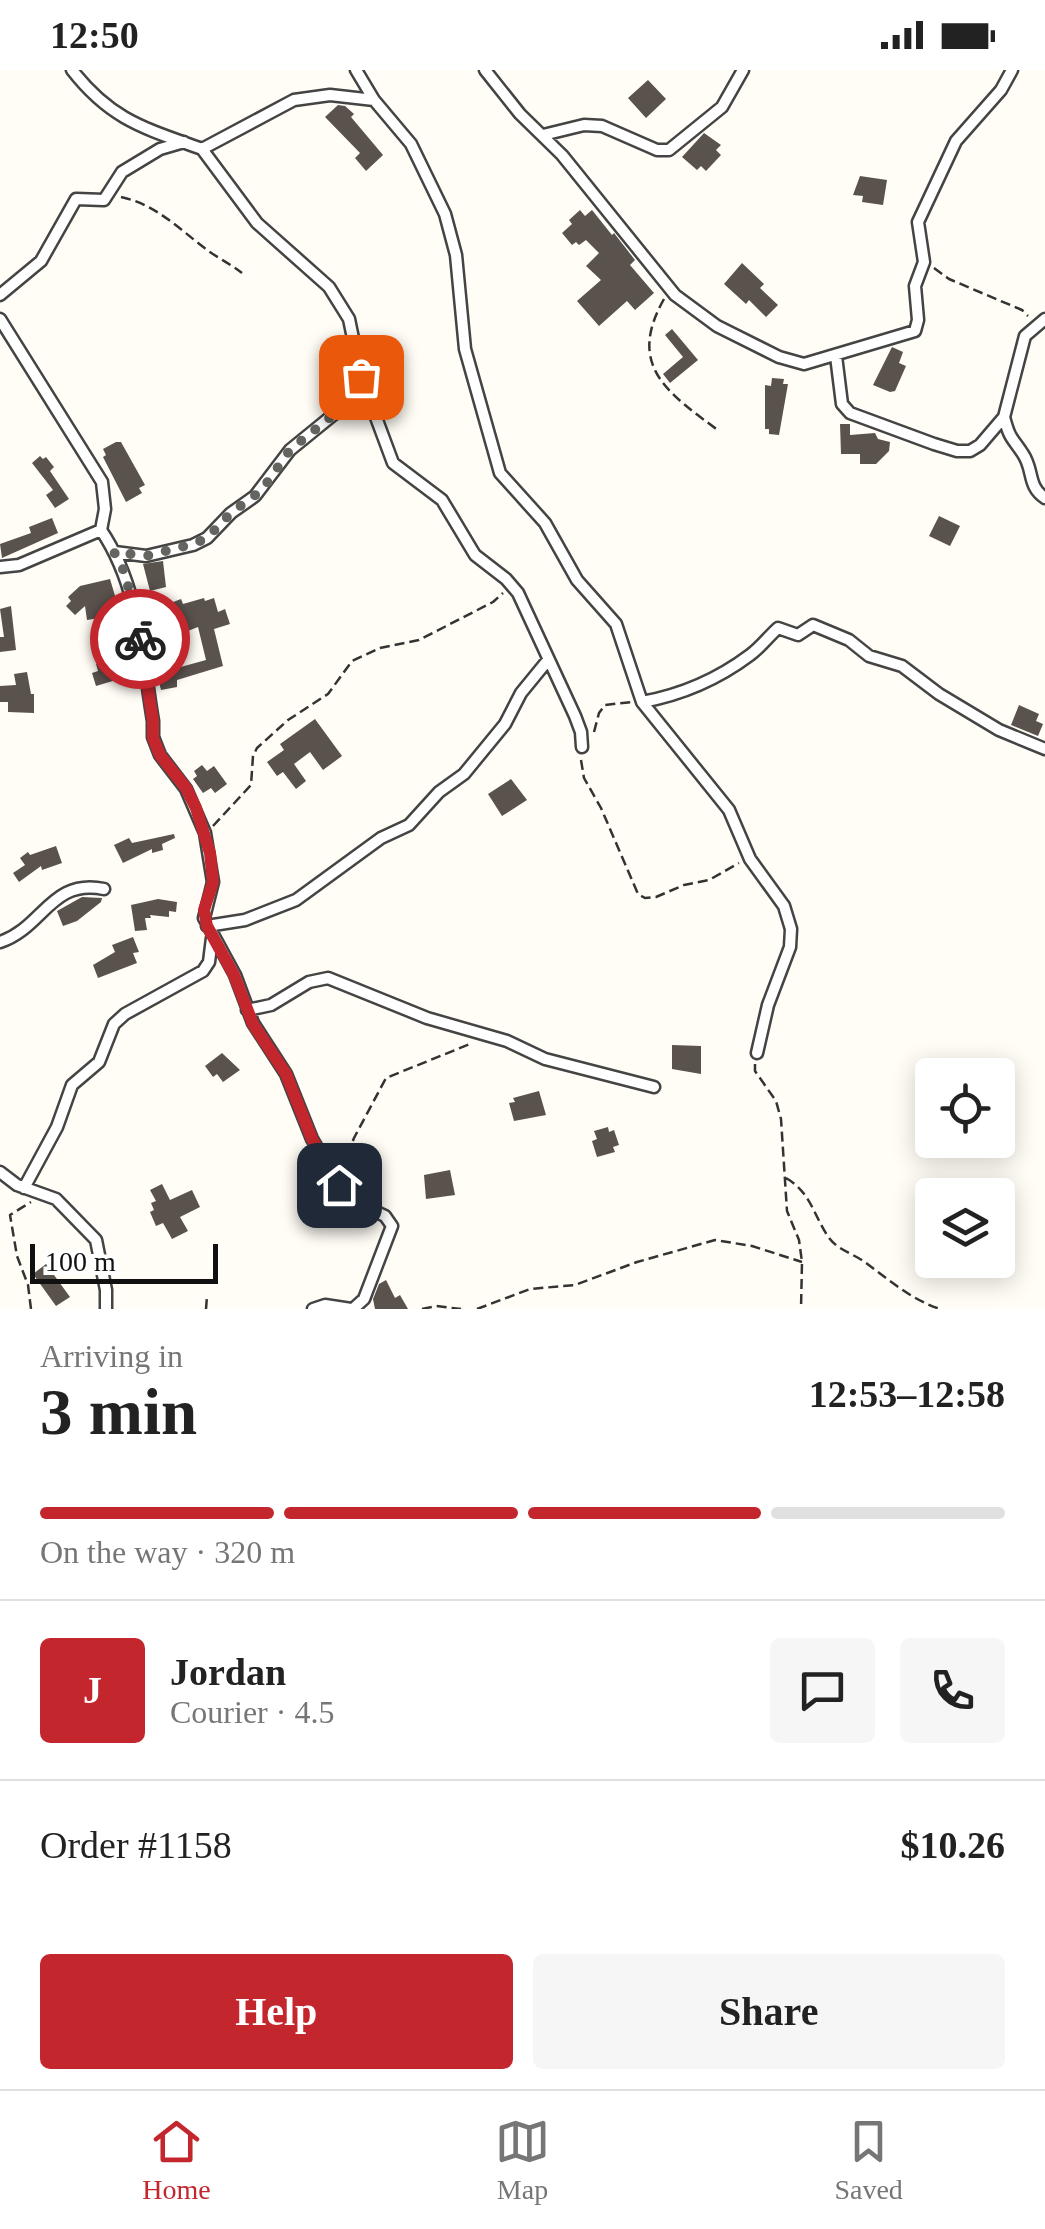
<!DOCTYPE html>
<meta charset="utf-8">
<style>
:root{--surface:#fff;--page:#f6f6f6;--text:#222;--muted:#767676;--line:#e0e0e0;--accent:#c4262e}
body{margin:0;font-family:"Times New Roman",serif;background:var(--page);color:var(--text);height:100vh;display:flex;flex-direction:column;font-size:38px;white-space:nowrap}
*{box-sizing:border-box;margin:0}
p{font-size:32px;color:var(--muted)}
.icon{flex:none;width:55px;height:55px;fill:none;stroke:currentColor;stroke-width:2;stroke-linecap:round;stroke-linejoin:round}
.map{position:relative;height:1239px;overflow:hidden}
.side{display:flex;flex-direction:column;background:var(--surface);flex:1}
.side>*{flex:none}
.buttons{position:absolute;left:915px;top:988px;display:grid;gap:20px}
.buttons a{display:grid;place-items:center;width:100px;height:100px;border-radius:10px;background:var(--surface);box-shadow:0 5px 25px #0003;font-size:50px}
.scale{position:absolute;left:30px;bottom:25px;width:188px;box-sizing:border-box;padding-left:10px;border:5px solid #111;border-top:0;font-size:28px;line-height:35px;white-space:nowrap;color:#111;-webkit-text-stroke:8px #fff;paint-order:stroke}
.pin{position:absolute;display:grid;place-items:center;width:85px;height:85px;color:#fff;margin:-42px;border-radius:20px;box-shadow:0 5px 15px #0006}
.courier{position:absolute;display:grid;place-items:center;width:100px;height:100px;margin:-50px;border:8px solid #c4262e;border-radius:50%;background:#fff;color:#222;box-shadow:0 2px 12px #0007}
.summary em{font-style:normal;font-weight:700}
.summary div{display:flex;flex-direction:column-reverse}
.summary{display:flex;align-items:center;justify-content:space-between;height:170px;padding:0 40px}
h1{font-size:65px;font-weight:700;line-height:75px}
.bar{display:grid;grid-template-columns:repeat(4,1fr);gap:15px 10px;align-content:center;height:120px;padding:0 40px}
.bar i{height:12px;border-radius:8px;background:var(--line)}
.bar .on{background:var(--accent)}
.bar p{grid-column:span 4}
.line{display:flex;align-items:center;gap:25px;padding:0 40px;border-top:2px solid var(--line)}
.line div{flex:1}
.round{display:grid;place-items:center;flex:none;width:105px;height:105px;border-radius:10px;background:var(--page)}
.cta{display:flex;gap:20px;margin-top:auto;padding:20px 40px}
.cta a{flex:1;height:115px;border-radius:10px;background:var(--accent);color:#fff;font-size:40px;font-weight:700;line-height:115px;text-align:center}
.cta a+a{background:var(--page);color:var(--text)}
.status{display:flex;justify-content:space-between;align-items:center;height:70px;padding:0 50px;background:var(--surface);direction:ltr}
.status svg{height:28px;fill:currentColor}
.tabs{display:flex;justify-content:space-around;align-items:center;height:140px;border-top:2px solid var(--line);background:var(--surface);font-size:28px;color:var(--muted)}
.tabs a{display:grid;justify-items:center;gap:5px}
.tabs .on{color:var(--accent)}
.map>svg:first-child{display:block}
.building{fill:#5a524d}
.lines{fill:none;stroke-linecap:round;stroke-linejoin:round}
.minor-casing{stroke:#444;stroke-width:15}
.path{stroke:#333;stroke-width:2.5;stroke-dasharray:10 5;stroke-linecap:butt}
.minor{stroke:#fff;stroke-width:10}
.done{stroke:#646461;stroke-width:10;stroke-dasharray:0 18}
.route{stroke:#c4262e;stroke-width:12}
</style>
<div class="status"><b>12:50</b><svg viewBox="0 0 49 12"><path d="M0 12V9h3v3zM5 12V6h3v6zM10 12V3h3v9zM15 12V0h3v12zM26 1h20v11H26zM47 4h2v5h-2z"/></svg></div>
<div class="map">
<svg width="1045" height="1239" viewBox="0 0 1045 1239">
<rect width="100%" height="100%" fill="#fffdf5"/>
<path class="building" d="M648,10l18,19 -20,19 -18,-20z
M338,35l7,1 9,8 -3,3 32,38 -17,16 -11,-13 5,-5 -35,-36z
M704,63l17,12 -5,5 5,5 -15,16 -5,-5 -4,4 -15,-13z
M860,106l27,4 -4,25 -21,-3 1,-6 -10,-1z
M580,140l5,6 7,-6 20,25 2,-2 21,27 -5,5 24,28 -19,17 -8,-9 -28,25 -22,-25 24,-21 -15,-14 13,-13 -13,-13 -7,5 -3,-3 -4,3 -10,-12 10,-9 -3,-4z
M742,193l22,21 -4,4 18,17 -12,12 -17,-17 -3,4 -22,-20z
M672,259l26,31 -28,23 -7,-9 20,-17 -18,-22z
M892,277l11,5 -4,11 7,3 -11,25 -5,1 -17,-7z
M772,308l12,1 -1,5h5l-9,51 -10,-1v-5h-4v-44l6,1z
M840,354h10v11l25,-2 3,6 12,3 -1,9 -13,13h-16v-10h-19z
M116,372h5l24,43 -6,3 3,5 -16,9 -23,-45 3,-2 -3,-6z
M40,386l3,3 3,-2 8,10 -4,4 19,28 -14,9 -9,-13 7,-5 -21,-27z
M939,446l21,10 -10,20 -21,-10z
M52,448l6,15 -56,25 -2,-14 31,-11 -2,-6z
M163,491l3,26 -16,4 -7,-27z
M110,509l6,20 5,-2 10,37 -5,1 1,6 -16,3 -5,-27 -19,3 -2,-14 -10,9 -9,-9 5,-5 -3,-4 12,-11z
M204,528l1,3 9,-3 4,14 7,-3 5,15 -16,5 9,37 -46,14v7l-16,3 -10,-39 18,-6 8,23 29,-8 -8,-33 -36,14 -10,-26 13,-5 -2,-4 18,-7 2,5z
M11,536l5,44 -16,2v-15h4l-4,-28z
M115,588l3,11 5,-1 3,9 -30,9 -4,-13 6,-2 -2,-7z
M27,602l4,22h3v19l-26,-1v-10h-8v-16l16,-1 -2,-11z
M1019,635l20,9 -3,7 7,3 -5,12 -27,-11z
M315,649l27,37 -19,14 -13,-18 -16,12 12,17 -10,8 -13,-17 -6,4 -10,-14 17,-12 -4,-6z
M202,695l5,6 7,-5 13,18 -12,9 -4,-5 -8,5 -10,-14 4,-3 -3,-5z
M511,709l16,21 -25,16 -14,-22z
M174,764l1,4 -13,6 1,6 -11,3v-4l-29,14 -9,-18 15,-7 3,5z
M56,776l6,17 -20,7 -1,-4 -22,16 -6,-9 12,-8 -5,-7 8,-6 2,3z
M82,827l20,1 -1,4 -24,19 -14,5 -6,-15z
M158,829l19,3 -1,10 -7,-1v6l-19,-2 1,3h-6l2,12 -12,1 -4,-26z
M133,867l6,15 -6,1 4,10 -39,15 -5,-13 22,-13 -3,-7z
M672,975l29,1v28l-29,-5z
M222,983l18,17 -17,12 -6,-8 -4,3 -8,-11z
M539,1021l7,24 -32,6 -5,-18 6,-1 -2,-4z
M608,1057l1,5 5,-2 5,15 -6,2 2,5 -18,5 -5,-16 5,-2 -3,-8z
M450,1100l5,25 -29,4 -2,-24z
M162,1114l8,16 22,-10 8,17 -20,10 8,14 -16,8 -9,-16 -7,3 -6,-14 4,-2 -3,-7 5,-2 -6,-11z
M46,1194l24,33 -14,9 -23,-32z
M386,1210l9,18 5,-3 8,14h-33l-2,-10 6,-15z"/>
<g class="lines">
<g class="minor-casing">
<path id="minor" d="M72,0c39,50 72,58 130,79
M356,0l18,30
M485,0l35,44 42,41 113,140 42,31 62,31 25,7 111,-33 3,-11 -3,-34 9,-24 -6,-40 38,-81 45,-51 11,-20
M543,65l41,-10 18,1 55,24h12l53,-43 21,-37
M0,225l41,-34 35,-62 28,1 18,-28 38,-23 24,-7
M0,249l102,163 3,27 -4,21 -82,35 -19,2
M836,286l6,48 8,9 84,31 23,7h13l10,-6 24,-28 21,-81 20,-17
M1004,347c6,23 8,20 19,37 11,16 4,32 22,44
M101,460c38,56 41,125 52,191v16l7,18 26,34 19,44 8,49 -9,36 31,57 18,48 33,51 26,65 27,46 16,17 30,14 7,10 -28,73 -11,10
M115,482l31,4 47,-11 14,-7 24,-25 24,-17 35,-46 43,-35 34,-22
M642,632c39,-7 76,-23 108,-47 10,-7 18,-18 28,-27l20,7 15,-10 36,15 20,16 33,10 37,28 60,36 46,19
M582,677l-1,-15 -6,-16 -57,-123 -12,-14 -31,-24 -33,-55 -49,-37 -32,-86 -12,-58 -20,-32 -72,-64 -55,-74 92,-49 36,-5 44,5 37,44 34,70 11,41 9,94 35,124 45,50 32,57 39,44 26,78 87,108 21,49 34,47 7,23 -1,18 -22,58 -11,48
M207,856l38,-6 51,-20 85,-62 28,-13 30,-33 25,-18 41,-50 16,-31 27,-33
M0,872c43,-14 51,-64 104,-53
M247,940l24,-5 38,-23 19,-4 99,40 80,23 38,18 109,28
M0,1102l17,13 39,14 40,41 10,50v19
M24,1118l33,-61 15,-42 27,-23 15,-38 11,-10 78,-43 6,-9 3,-24
M313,1239l12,-4 26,4"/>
</g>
<path class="path" d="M121,127c33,7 55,29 81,49 12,10 27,17 40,27
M934,198l15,11 73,31 6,6
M664,229c-38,67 4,94 55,132
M594,662l5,-19 6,-8 27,-3
M581,690l3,18 17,30 37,86 7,4 11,-1 28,-12 25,-5 30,-17
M213,756l38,-41 2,-29 4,-8 31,-28 40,-26 24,-33 28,-13 39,-8 74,-38 10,-9
M755,994v7l21,30 5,18 6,92 12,29 3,22 -1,47
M342,1099l12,-31 32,-60 84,-34
M786,1108c24,14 27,35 41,57 9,15 26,18 39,28 23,17 46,37 74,46
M31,1239l-3,-24 -11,-29 -7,-41 21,-13
M206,1239l1,-13
M422,1239l14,-3 25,3
M477,1239l53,-20 45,-4 62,-23 78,-22 37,6 50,16"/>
<use href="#minor" class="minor"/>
</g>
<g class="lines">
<path class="done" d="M140,569l-15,-66 -11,-21 32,4 47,-12 14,-6 24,-25 31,-23 28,-40 43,-35 34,-21 -6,-17"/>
<path class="route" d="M140,569l13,82v17l7,17 26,33 10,20 14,45 3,29 -9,28 3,16 27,49 19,49 33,50 26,65 27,46"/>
</g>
</svg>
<div class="buttons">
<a><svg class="icon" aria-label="locate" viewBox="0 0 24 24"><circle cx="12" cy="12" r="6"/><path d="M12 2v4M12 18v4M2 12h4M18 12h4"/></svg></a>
<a><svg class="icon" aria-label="layers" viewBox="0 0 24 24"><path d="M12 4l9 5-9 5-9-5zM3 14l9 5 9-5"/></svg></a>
</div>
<div class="scale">100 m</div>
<div class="pin" style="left:361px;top:307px;background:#ea580c"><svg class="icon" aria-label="bag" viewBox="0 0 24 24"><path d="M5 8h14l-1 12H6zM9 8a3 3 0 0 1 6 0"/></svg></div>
<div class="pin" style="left:339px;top:1115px;background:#1f2937"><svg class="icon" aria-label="home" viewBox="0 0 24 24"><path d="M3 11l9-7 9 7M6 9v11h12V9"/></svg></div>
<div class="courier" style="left:140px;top:569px"><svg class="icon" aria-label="bike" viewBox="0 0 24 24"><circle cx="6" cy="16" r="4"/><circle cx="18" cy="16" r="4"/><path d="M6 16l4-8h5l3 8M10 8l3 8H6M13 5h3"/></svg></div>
</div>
<section class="side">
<div class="summary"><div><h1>3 min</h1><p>Arriving in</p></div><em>12:53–12:58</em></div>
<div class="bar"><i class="on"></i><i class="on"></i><i class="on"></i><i></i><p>On the way · 320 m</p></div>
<div class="line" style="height:180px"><b class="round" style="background:var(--accent);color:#fff">J</b><div><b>Jordan</b><p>Courier · 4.5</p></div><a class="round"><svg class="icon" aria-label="chat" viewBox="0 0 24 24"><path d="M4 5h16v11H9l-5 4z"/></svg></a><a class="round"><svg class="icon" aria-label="phone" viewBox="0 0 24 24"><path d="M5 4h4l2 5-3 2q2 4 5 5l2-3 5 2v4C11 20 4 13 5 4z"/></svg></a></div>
<div class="line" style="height:130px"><div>Order #1158</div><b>$10.26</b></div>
<div class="cta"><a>Help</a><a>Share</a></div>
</section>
<nav class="tabs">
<a class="on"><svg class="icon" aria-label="home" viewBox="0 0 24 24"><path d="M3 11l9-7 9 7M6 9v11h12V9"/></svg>Home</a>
<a><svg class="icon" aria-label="map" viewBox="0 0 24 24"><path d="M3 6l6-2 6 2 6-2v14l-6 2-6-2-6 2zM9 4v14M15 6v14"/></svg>Map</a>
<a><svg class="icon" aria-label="saved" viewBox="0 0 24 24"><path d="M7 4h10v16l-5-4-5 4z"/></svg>Saved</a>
</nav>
